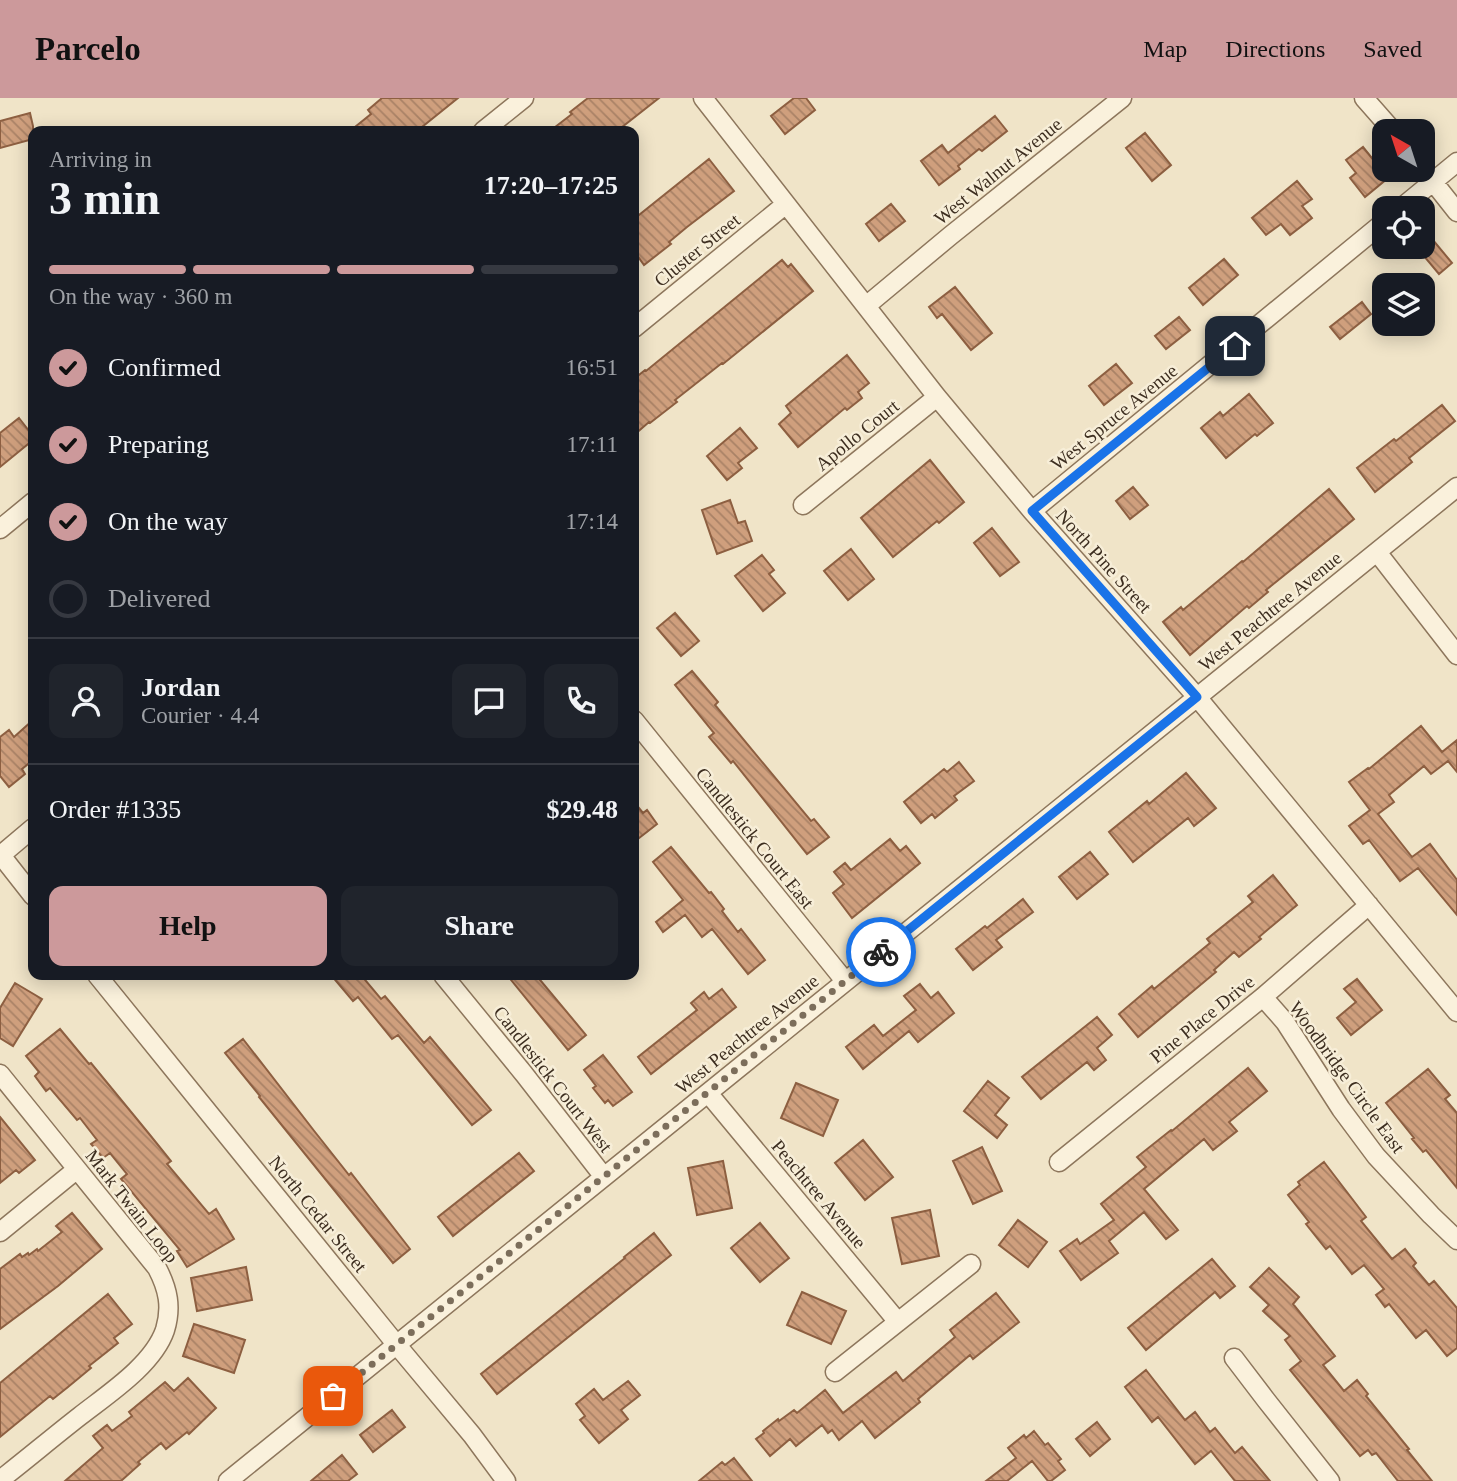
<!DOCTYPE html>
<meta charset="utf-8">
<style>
:root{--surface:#171b24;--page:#20242c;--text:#f1f3f6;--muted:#9ea1a6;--line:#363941;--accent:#cc999b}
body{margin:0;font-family:Georgia,serif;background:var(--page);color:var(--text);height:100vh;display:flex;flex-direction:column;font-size:26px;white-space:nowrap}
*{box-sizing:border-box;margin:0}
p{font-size:23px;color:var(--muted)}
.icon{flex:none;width:38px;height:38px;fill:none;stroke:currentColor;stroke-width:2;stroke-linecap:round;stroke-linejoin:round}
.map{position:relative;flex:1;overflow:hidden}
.panel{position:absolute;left:28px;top:28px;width:611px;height:854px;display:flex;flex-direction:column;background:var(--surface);border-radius:14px;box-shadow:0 4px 18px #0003}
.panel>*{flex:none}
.needle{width:46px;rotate:321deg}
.buttons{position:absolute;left:1372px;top:21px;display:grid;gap:14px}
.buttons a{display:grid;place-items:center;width:63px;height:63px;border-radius:14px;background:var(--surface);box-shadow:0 4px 18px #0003;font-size:35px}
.pin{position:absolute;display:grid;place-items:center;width:60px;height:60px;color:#fff;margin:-30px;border-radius:14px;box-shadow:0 4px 10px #0006}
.courier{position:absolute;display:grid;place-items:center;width:70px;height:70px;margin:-35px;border:5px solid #1a73e8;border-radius:50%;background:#fff;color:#222;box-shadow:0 2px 9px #0007}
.overview em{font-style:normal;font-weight:700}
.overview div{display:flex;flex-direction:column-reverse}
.overview{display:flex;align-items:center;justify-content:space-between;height:119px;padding:0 21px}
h1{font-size:46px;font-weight:700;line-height:52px}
.bar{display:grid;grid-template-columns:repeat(4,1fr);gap:10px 7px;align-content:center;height:84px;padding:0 21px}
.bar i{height:9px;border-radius:5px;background:var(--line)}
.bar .active{background:var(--accent)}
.bar p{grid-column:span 4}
.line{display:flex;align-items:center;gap:18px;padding:0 21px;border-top:2px solid var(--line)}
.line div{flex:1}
.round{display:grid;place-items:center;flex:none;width:74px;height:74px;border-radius:14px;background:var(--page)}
ol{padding:0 21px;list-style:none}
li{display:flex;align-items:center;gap:21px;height:77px}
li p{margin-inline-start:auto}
li .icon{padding:7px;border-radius:50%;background:var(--accent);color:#111;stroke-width:4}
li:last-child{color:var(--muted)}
li i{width:38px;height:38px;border:4px solid var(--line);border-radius:50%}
.primary-button{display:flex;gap:14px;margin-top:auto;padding:14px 21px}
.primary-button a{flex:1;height:80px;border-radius:14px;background:var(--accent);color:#111;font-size:28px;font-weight:700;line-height:80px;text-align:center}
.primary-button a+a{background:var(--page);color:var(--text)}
header{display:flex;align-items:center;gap:42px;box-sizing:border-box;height:98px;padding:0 35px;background:var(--accent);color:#111}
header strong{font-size:33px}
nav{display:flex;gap:38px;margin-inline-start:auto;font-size:24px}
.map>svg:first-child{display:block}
.building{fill:url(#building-back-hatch);stroke:#8d5f41;stroke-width:2}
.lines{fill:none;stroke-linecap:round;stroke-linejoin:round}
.minor-casing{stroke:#8d765c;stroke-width:21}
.minor{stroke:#faf1dc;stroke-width:18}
.done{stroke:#7c6e5b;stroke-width:7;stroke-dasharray:0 12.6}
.route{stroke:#1a73e8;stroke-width:9}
.labels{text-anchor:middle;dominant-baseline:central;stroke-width:5;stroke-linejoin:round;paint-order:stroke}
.street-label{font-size:19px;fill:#3d2e20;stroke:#f7eed8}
</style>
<header>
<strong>Parcelo</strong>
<nav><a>Map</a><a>Directions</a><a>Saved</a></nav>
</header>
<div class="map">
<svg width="1457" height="1383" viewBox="0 0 1457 1383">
<defs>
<pattern id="building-back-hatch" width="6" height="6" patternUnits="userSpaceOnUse" patternTransform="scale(1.75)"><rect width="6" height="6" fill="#cf9f7d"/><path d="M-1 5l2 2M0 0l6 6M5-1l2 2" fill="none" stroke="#a98266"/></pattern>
</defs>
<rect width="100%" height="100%" fill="#f0e4c8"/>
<path class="building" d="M382,0h76l-41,33h-67l21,-17 -3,-4z
M588,0h71l-42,33h-67l22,-17 -2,-2z
M794,0h12l9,12 -30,24 -14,-18z
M30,15l3,13v13l-33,9v-27z
M995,18l12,15 -25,20 -3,-2 -21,17 2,3 -21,16 -18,-24 21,-16 6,8z
M1145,35l26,32 -19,16 -26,-33z
M1363,49l25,31 -23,19 -15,-19 6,-5 -10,-13z
M709,61l25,32 -47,36 -18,15 2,2 -27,21 -10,-14v-32z
M1297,83l15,18 -10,7 10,12 -22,17 -9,-11 -15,11 -14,-17z
M891,106l14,17 -26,20 -13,-17z
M1423,130l29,35 -13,11 -16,-19z
M1224,161l14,16 -35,30 -14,-17z
M782,162l6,7 3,-3 22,27 -90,73 -1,-1 -47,37 2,2 -27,21 -1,-1 -15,13v-56l11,-9 1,1z
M955,189l37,46 -21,17 -29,-36 -5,4 -8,-11z
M1362,204l9,12 -31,25 -10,-12z
M1179,219l11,13 -24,19 -11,-13z
M847,257l22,28 -11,9 4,6 -15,12 -2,-2 -47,39 -19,-23 12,-11 -5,-7z
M1116,266l16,19 -28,22 -15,-19z
M1249,296l24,29 -16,13 -2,-2 -29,24 -25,-30 19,-16 3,4z
M1442,307l13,16 -46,37 3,4 -37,30 -18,-24 37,-29 2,2z
M19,320l14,18v4l-33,27v-34z
M740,330l17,20 -19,15 4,5 -15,12 -20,-24z
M930,362l34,42 -25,21 -2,-2 -44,36 -32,-39z
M1133,389l15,18 -18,14 -14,-18z
M1329,391l25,30 -88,71 2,2 -19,16 -2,-2 -57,49 -27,-33 18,-15 2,3 59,-49 1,1z
M730,402l8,23 7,-2 7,20 -35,13 -15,-44z
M992,430l27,34 -19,14 -26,-33z
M851,451l23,30 -26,21 -24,-29z
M762,457l12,15 -5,4 16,19 -22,18 -28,-35z
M675,515l24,28 -18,15 -24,-28z
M692,573l26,31 -3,3 96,116 3,-2 15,18 -22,17 -74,-93 -2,2 -22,-26 5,-4 -39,-48z
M33,622v40l-11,9 3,5 -16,13 -9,-11v-39l9,-7 5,7z
M1421,628l21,26 15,-12v32l-9,-11 -17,13 -7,-8 -35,29 5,7 -16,12 34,43 18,-13 27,36v35l-39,-47 -18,13 -31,-41 -6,4 -14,-18 21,-16 -21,-28 19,-14 1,1z
M959,664l15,19 -20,15 3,4 -22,18 -3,-4 -11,9 -17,-21 40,-33 3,3z
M1186,675l30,35 -22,18 -6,-8 -55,44 -24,-30 38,-31 2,3z
M634,704l9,11 4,-3 10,14 -23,18z
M890,741l10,12 6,-5 14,17 -68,55 -19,-25 11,-9 -10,-12 11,-9 6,7z
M671,749l38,46 2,-1 13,17 -2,2 16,21 3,-3 24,31 -17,14 -36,-45 -10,8 -17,-22 -22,17 -7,-10 27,-22 -30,-38z
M1090,754l18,22 -31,25 -18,-22z
M1273,777l24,30 -38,32 2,2 -22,18 -5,-5 -20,18 2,2 -78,65 -19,-23 33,-28 2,3 56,-46 -3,-4 46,-37 -5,-6z
M1023,801l10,13 -37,28 6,7 -29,23 -17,-21 29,-23 2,2z
M331,877h30l20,24 4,-3 39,47 6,-6 61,73 -19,15 -74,-90 -6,4 -34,-42 -5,4z
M507,877h29l50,60 -18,15z
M1357,881l25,31 -31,25 -14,-17 19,-16 -12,-13z
M15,885l27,16 -29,47 -13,-8v-30z
M920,886l11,14 7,-6 16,21 -36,29 -9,-11 -46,38 -17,-22 28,-22 9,11 33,-26 -12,-14z
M722,891l14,18 -85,67 -13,-17 59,-47 -6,-7 13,-11 5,7z
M1097,919l15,18 -15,13 9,12 -12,10 -7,-8 -46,37 -19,-22z
M60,931l29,35 2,-1 59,72 21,26 -4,3 42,50 7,-5 18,30 -47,28 -10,-16 3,-1 -59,-71 6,-5 -17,-21 -7,5 -12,-14 6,-4 -17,-22 -3,2 -27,-32 -4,3 -11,-15 4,-4 -13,-16z
M243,941l72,93 34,43 2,-2 59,76 -17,14 -134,-166 1,-1 -35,-43z
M603,957l29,37 -19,14 -5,-6 -3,3 -12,-15 3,-2 -12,-16z
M1248,970l19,23 -38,31 8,9 -24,19 -9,-11 -60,50 34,41 -12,9 -22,-27 -35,29 9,12 -37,27 -21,-29 17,-12 3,5 34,-24 -13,-16 45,-37 -9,-10 34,-27 1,1z
M1428,971l22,26 -5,4 12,14v75l-31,-38 -3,2 -11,-13 2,-1 -28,-35z
M988,983l21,17 -14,17 12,10 -10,13 -33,-27z
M796,985l42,17 -15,36 -42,-18z
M0,1019l35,43 -16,13 -3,-3 -16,13z
M863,1042l30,37 -28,23 -30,-37z
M982,1049l20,44 -29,13 -20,-43z
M519,1055l15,18 -81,65 -15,-19z
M723,1063l9,47 -35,7 -9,-47z
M1324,1064l42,55 -5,4 31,38 13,-10 11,14 -3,3 16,19 5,-4 23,27v40l-10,8 -21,-26 -10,8 -27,-34 -4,3 -9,-12 8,-6 -20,-24 -12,9 -22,-28 -4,3 -20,-25 3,-2 -21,-27 12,-10 -2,-3z
M930,1112l9,46 -37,8 -10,-46z
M72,1115l30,36 -44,37 -58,43v-60l20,-15 2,3 6,-4 1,2 8,-6 1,2 24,-19 -6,-6z
M1018,1122l29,22 -19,25 -29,-22z
M760,1125l29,35 -29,24 -29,-34z
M654,1135l17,22 -174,139 -16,-20 144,-116 -1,-1z
M1212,1161l23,27 -15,12 -5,-6 -69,58 -18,-22z
M246,1169l6,33 -55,11 -6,-33z
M1269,1170l30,29 -6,7 42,52 -12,9 21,26 13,-11 11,14 -2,2 43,53 -2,1 25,31h-34l-22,-28 -4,2 -4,-5 -8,6 -70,-86 11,-9 -16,-21 5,-4 -27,-25 6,-6 -19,-18z
M802,1194l44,19 -15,33 -44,-19z
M996,1195l23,29 -46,37 -3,-4 -52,44 2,3 -45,36 -13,-17 -23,19 -7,-10 -4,3 -6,-8 -26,21 -6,-7 -20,17 -14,-17 8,-6 -1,-2 15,-12 1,2 15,-11 3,3 28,-23 18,23 53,-41 7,9 52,-44 -5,-7z
M108,1196l24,30 -18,14 4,5 -29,23 2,2 -23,19 -15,12 -3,-3 -50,41v-54z
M194,1226l51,16 -11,33 -51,-17z
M1146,1272l39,50 10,-8 15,20 5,-4 20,25 7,-6 28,34h-35l-24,-30 -16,13 -37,-47 -6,5 -27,-35z
M188,1280l28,30 -27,26 -2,-2 -21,17 -5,-6 -23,19 2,2 -19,17h-56l38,-33 -10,-12 14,-11 5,6 20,-15 -3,-4 36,-30 9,9z
M628,1283l12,14 -19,15 7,9 -29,24 -19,-23 5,-4 -9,-12 18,-15 9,11z
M392,1312l13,17 -32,25 -13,-17z
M1097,1324l13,17 -20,17 -14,-17z
M1034,1333l11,14 3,-2 13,16 -3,2 7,9 -14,11h-3l-16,-20 -25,20h-21l30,-23 -8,-10 16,-13 2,3z
M342,1357l15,19 -9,7h-37z
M734,1360l18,23h-53l23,-19 3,3z"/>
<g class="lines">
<g class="minor-casing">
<path id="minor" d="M703,0l234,299 95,114 165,186 260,315
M1364,0l29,33
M483,33l41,-33
M1423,71l34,43
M1401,110l56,-46
M866,208l84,-70 172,-138
M634,230l152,-124
M803,407l134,-108
M1032,413l352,-289
M0,431l33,-27
M1377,454l80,103
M634,622l211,261
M0,756l33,42
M1,757l32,-27
M97,877l299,369 76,91 34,46
M443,877l81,99 80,103
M1263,899l22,25 56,87 35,47 55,59 26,25
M0,976l157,194c11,21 15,39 8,62 -12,35 -57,64 -85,86 -27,21 -53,43 -80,64
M708,995l190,229
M1059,1064l204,-165 106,-92
M0,1134l76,-62
M1234,1260l32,42 64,81
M835,1274l136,-108
M228,1383l1229,-994"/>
</g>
<use href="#minor" class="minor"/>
</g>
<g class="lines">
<path class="done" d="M333,1298l548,-444"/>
<path class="route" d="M881,854l316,-255 -165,-186 203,-165"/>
</g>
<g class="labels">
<g class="street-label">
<text transform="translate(998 73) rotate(-39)">West Walnut Avenue</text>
<text transform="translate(697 152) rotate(-39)">Cluster Street</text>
<text transform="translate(1114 319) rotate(-39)">West Spruce Avenue</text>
<text transform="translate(857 337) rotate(-39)">Apollo Court</text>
<text transform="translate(1104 463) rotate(48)">North Pine Street</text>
<text transform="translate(1270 513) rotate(-39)">West Peachtree Avenue</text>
<text transform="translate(755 740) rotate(51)">Candlestick Court East</text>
<text transform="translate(1202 921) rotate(-39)">Pine Place Drive</text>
<text transform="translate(747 936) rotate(-39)">West Peachtree Avenue</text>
<text transform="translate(1347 979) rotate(54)">Woodbridge Circle East</text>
<text transform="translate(553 981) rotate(52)">Candlestick Court West</text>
<text transform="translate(819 1096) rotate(50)">Peachtree Avenue</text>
<text transform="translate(132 1108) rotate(52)">Mark Twain Loop</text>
<text transform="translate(318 1116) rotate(51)">North Cedar Street</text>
</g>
</g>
</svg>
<div class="buttons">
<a><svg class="needle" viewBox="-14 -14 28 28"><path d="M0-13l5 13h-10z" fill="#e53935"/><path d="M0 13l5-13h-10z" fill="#9ea1a6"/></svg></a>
<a><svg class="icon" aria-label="locate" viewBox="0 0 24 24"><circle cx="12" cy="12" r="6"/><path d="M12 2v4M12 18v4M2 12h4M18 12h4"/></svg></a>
<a><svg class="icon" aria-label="layers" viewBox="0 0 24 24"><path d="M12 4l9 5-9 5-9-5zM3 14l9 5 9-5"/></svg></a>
</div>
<div class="pin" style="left:333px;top:1298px;background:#ea580c"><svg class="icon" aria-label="bag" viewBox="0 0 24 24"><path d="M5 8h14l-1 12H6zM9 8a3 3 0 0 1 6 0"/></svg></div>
<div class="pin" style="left:1235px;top:248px;background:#1f2937"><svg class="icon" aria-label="home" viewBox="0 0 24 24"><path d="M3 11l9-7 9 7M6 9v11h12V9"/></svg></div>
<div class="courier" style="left:881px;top:854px"><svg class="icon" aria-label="bike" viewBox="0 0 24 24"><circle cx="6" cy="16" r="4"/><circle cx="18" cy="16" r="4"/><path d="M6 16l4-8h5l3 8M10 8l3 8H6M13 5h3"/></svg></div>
<section class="panel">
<div class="overview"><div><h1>3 min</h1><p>Arriving in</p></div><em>17:20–17:25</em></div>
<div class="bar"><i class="active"></i><i class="active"></i><i class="active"></i><i></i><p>On the way · 360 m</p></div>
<ol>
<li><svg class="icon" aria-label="check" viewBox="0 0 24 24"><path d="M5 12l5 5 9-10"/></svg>Confirmed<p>16:51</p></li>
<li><svg class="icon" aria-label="check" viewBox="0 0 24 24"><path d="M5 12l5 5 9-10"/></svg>Preparing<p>17:11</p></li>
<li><svg class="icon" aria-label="check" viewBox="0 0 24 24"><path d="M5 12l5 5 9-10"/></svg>On the way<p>17:14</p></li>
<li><i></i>Delivered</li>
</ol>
<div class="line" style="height:126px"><a class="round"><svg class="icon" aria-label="person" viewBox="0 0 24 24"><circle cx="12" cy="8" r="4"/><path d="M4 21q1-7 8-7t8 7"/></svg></a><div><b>Jordan</b><p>Courier · 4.4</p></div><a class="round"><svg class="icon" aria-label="chat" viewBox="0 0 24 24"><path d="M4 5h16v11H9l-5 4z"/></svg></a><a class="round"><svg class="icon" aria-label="phone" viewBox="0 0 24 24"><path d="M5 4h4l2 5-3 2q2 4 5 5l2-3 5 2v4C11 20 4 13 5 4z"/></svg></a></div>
<div class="line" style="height:91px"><div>Order #1335</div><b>$29.48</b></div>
<div class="primary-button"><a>Help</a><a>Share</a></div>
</section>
</div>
